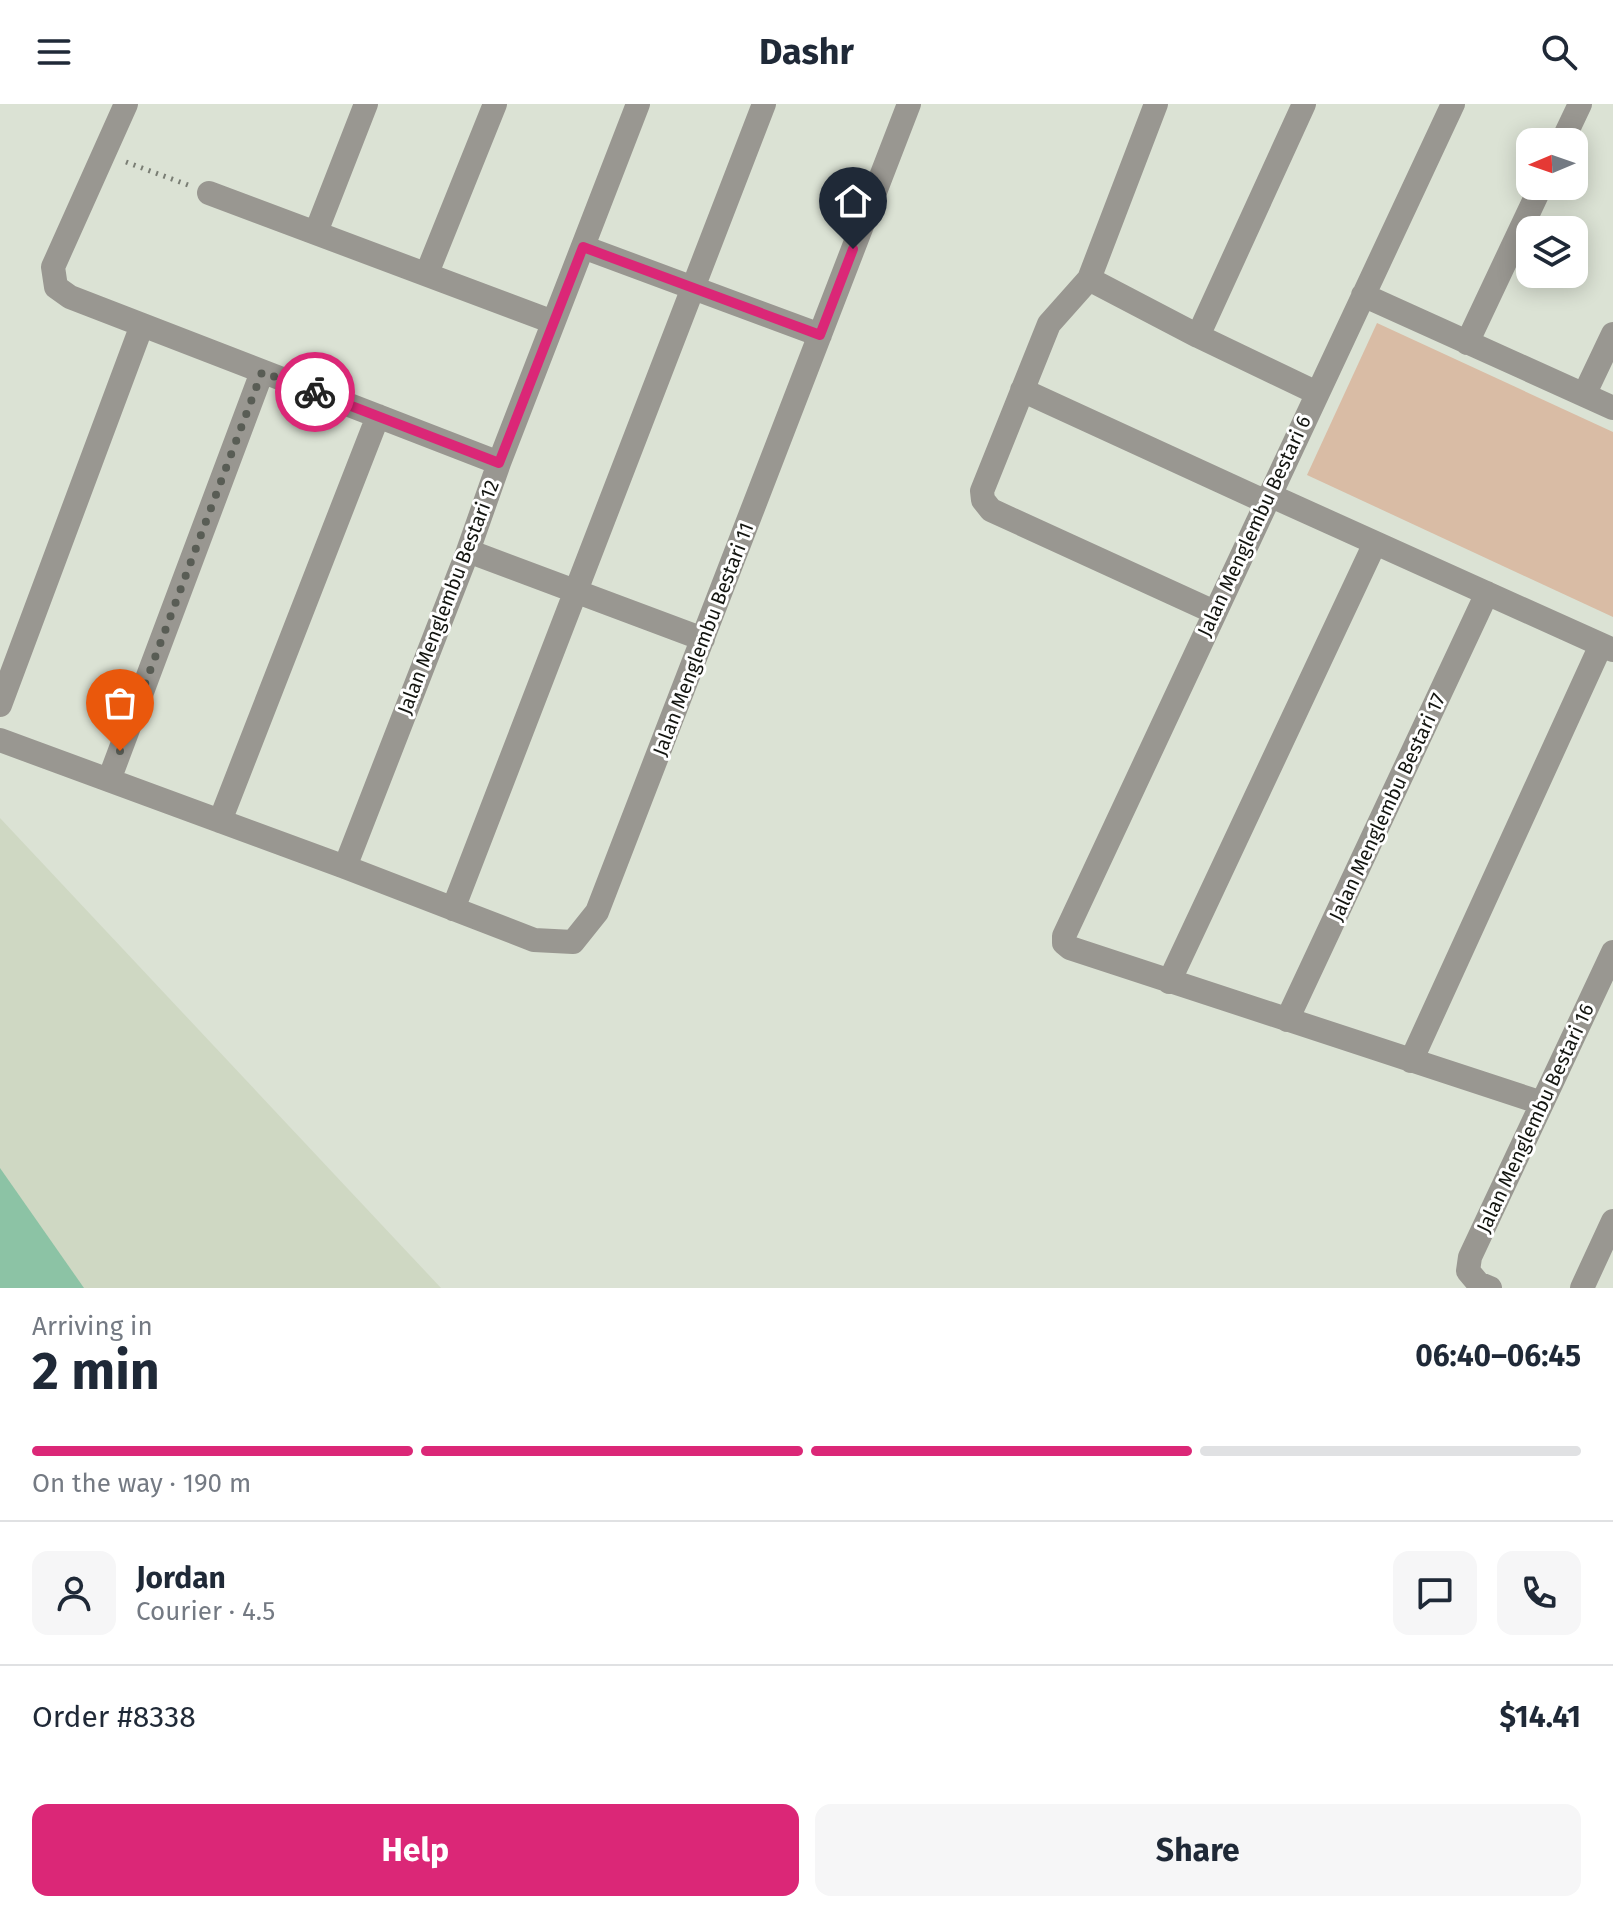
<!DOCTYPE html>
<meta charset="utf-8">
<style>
:root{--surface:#fff;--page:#f6f6f7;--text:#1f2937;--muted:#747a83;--line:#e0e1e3;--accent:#db2777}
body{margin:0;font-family:"Fira Sans",sans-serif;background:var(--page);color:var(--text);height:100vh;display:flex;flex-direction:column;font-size:30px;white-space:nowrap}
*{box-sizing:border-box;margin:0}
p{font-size:26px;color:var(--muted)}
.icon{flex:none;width:44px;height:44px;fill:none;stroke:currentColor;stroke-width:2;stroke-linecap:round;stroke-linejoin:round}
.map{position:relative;height:1184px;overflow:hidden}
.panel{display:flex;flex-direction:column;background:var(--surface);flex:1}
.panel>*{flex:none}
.needle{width:52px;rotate:268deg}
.tools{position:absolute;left:1516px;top:24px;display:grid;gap:16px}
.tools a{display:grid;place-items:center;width:72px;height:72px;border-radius:16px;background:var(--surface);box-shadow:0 4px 20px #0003;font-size:40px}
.pin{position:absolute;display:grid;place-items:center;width:68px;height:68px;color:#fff;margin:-82px -34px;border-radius:50% 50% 50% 0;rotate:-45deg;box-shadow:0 0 8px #0007}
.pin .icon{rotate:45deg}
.courier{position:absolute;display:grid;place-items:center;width:80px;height:80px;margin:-40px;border:6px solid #db2777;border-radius:50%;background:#fff;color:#222;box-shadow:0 2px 10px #0007}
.overview em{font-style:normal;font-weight:700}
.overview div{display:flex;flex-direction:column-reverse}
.overview{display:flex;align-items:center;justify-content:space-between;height:136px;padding:0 32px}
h1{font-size:52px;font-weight:700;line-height:60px}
.bar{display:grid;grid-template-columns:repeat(4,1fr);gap:12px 8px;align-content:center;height:96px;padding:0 32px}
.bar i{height:10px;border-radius:6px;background:var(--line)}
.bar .selected{background:var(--accent)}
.bar p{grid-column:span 4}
.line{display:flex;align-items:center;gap:20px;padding:0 32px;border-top:2px solid var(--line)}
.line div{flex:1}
.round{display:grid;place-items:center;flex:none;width:84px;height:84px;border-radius:16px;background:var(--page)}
.action{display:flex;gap:16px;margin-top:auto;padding:16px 32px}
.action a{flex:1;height:92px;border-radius:16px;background:var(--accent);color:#fff;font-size:32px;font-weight:700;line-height:92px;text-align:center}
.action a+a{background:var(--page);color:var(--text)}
header{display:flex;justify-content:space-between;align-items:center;height:104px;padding:0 32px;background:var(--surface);font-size:36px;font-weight:700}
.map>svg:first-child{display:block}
.built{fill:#cfd8c3}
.green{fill:#d9bca5}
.building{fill:#8cc3a5}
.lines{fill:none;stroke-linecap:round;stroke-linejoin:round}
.path{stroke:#7a7e74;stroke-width:5;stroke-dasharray:2 6;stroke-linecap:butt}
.minor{stroke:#999791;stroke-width:24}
.done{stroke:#595d55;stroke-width:8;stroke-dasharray:0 14.4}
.route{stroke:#db2777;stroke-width:10}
.labels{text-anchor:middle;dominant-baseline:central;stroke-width:6;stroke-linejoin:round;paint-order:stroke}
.street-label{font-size:20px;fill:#131510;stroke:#fff}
</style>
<header><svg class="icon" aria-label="menu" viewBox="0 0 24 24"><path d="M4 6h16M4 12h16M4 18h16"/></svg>Dashr<svg class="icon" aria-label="search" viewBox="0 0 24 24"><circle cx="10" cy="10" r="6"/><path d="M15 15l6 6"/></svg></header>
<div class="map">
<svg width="1613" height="1184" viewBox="0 0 1613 1184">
<rect width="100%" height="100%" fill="#dbe2d4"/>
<path class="built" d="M0,714l441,470h-441z"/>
<path class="green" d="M1377,219l236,109v185l-306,-142z"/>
<path class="building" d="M0,1064l84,120h-84z"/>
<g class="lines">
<path class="path" d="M126,58l62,23"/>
<path class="minor" d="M126,0l-73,163 3,20 14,10 429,166
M1156,0l-67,175 -40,45 -67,167 1,9 8,10 223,102
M1453,0l-389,832v7l6,5 472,155
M1562,38l18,-38
M209,89l344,129
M316,128l50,-128
M583,143l237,88
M427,169l68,-169
M1089,175l109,57 119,57
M1363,191l250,113
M1198,232l106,-232
M1467,239l74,-157
M1022,286l244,112
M1584,291l29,-61
M1269,391l344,155
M468,447l235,88
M0,601l142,-380
M0,636l345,127 189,73 39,2 24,-30 312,-808
M109,676l153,-408
M220,717l158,-405
M345,763l123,-316 31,-88 139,-359
M453,805l311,-805
M1169,878l206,-439
M1287,916l200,-427
M1411,957l190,-416
M1490,1184l-12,-5 -10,-12 2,-14 143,-305
M1582,1184l31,-67"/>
</g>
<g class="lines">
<path class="done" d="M120,647l142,-379 53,20"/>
<path class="route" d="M315,288l184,71 84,-216 237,88 33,-86"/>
</g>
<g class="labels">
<g class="street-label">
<text transform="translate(1254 422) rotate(-65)">Jalan Menglembu Bestari 6</text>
<text transform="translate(448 493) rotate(-69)">Jalan Menglembu Bestari 12</text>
<text transform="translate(703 535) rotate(-69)">Jalan Menglembu Bestari 11</text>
<text transform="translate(1387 703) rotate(-65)">Jalan Menglembu Bestari 17</text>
<text transform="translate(1535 1014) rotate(-65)">Jalan Menglembu Bestari 16</text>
</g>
</g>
</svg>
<div class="tools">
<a><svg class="needle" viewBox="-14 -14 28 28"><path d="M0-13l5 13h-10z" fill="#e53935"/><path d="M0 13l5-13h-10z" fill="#747a83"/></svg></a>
<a><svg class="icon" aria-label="layers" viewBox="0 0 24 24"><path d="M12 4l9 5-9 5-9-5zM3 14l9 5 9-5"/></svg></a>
</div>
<div class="pin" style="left:120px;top:647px;background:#ea580c"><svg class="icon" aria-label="bag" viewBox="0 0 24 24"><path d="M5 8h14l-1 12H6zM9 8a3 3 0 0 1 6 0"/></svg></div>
<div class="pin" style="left:853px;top:145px;background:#1f2937"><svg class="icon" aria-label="home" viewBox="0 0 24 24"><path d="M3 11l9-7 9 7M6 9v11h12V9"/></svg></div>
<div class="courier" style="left:315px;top:288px"><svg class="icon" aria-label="bike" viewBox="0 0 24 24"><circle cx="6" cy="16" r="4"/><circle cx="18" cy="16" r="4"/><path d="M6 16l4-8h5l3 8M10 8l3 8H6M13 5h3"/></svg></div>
</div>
<section class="panel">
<div class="overview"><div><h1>2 min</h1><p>Arriving in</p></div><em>06:40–06:45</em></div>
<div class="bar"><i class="selected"></i><i class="selected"></i><i class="selected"></i><i></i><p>On the way · 190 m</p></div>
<div class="line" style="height:144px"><a class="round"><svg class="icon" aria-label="person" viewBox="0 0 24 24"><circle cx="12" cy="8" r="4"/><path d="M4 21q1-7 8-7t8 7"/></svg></a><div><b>Jordan</b><p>Courier · 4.5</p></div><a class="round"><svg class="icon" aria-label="chat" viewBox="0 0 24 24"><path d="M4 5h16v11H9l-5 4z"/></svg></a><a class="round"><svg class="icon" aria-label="phone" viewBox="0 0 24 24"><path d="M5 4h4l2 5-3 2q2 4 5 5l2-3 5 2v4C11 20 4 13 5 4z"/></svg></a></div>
<div class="line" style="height:104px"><div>Order #8338</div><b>$14.41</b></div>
<div class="action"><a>Help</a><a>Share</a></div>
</section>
